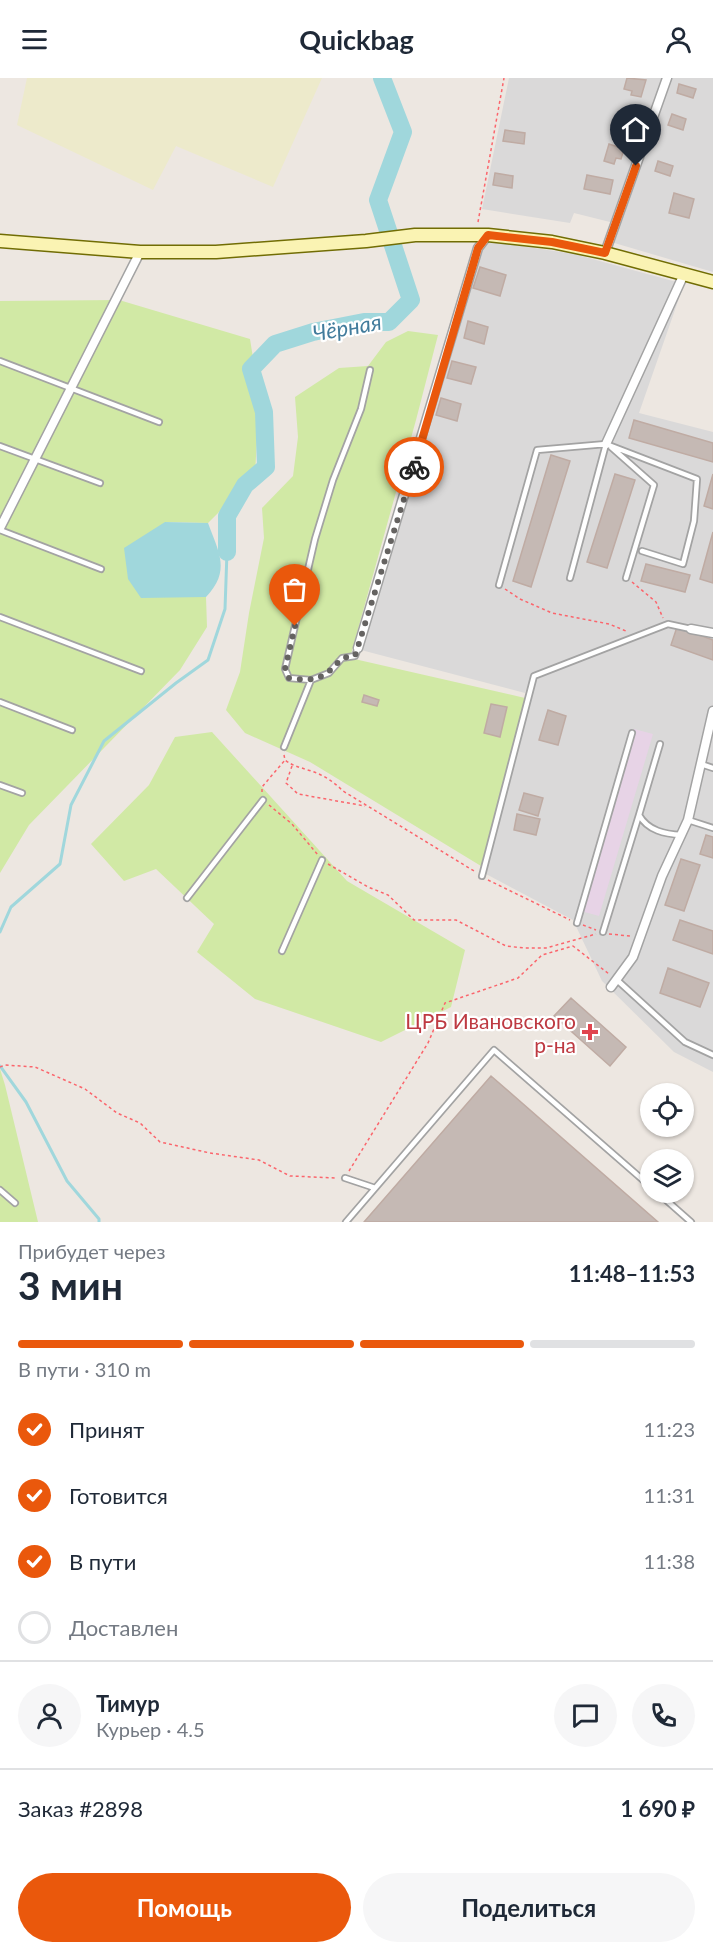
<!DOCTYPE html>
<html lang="ru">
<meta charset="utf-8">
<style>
:root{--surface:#fff;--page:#f6f6f7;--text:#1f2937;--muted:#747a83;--line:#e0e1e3;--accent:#ea580c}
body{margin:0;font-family:Lato,sans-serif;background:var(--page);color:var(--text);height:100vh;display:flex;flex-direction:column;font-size:22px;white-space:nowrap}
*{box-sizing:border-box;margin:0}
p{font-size:20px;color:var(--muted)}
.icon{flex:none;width:33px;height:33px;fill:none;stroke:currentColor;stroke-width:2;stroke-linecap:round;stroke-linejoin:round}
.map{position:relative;height:1144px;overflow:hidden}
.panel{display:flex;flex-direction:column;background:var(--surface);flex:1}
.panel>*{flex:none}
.fabs{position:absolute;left:640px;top:1005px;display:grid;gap:12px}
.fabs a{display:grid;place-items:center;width:54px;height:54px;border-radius:50%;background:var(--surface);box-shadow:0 2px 4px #0004;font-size:30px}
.pin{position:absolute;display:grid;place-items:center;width:51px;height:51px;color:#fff;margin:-62px -26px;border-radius:50% 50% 50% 0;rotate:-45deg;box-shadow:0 0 6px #0007}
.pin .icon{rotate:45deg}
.courier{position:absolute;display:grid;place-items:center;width:60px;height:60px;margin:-30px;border:4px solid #ea580c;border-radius:50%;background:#fff;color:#222;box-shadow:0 2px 8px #0007}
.summary em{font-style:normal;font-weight:700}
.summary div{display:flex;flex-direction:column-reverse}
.summary{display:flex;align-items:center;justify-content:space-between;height:102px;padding:0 18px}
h1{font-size:39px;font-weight:700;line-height:45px}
.bar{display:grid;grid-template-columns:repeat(4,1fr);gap:9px 6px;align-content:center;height:72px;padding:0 18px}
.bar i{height:8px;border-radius:4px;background:var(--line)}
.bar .current{background:var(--accent)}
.bar p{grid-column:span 4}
.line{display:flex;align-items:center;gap:15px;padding:0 18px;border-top:2px solid var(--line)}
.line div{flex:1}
.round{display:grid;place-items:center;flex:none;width:63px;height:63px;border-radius:32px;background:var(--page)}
ol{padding:0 18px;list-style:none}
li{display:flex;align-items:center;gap:18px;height:66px}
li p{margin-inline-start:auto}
li .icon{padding:6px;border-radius:50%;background:var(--accent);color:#fff;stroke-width:4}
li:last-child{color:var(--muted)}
li i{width:33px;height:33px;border:3px solid var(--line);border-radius:50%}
.primary-button{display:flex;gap:12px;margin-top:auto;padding:12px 18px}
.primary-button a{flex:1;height:69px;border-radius:36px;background:var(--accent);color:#fff;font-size:24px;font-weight:700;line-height:69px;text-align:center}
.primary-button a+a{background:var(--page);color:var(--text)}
header{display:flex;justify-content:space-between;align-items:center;height:78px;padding:0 18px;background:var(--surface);font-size:27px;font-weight:700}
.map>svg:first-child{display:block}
.residential{fill:#dad9d9}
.industrial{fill:#e7d3e6}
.farmland{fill:#edeacb}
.grass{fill:#d1e9a5}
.water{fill:#a0d7dc}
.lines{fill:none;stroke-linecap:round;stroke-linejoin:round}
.stream{stroke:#a0d7dc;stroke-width:3}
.river{stroke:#a0d7dc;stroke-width:18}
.building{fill:#c5b9b4;stroke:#bfaba3;stroke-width:1.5}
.lane-casing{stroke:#a3a3a3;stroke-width:8}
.street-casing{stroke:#a3a3a3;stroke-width:11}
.secondary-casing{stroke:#716d04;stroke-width:15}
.path{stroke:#fb656c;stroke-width:1.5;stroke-dasharray:3 3;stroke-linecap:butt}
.lane{stroke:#fff;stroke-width:4.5}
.street{stroke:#fff;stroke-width:8}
.secondary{stroke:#faf3b3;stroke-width:12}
.done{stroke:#656361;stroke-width:6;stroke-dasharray:0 10.8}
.route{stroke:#ea580c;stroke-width:8}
.health-dot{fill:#e0444e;stroke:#fff;stroke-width:2}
.labels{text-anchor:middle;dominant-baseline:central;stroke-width:4.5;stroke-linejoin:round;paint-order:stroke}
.health-label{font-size:21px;fill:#be3a42;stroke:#fff;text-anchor:end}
.water-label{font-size:22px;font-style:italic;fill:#427c9c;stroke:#fff}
</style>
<header><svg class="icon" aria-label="menu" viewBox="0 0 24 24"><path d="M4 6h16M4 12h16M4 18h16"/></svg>Quickbag<svg class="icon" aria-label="person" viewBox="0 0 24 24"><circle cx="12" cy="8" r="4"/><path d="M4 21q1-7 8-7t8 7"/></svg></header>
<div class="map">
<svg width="713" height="1144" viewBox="0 0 713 1144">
<rect width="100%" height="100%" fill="#ede7e1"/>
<path class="residential" d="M509,0h153l-52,144 -36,-9 -4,10 -88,-14z
M669,0h44v194l-102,-30z
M488,163l86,13 110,30 -45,129 74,19v198l-46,-9 -135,53 -7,19 -164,-43 121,-400z
M668,548l45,9v437l-39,-20 -72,-71 -29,-61 -87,-46 50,-196z"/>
<path class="industrial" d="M634,651l19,5 -54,182 -18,-5z"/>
<path class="farmland" d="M27,0h295l-49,109 -97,-41 -23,44 -136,-65z"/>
<path class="grass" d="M119,222l131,39 9,57 -4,80 -47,47 -43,-1 -24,75h65l1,30 -27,43 -151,155 -29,48v-572z
M408,253l30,4 -22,85 -66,238 175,40 -44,168 -171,-104 -65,-29 -19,-23 14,-38 9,-59 15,-75 -2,-30 31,-32 5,-39 -3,-40 44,-29 29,-2 18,-24z
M212,654l135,149 118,69 -14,57 -70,35 -126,-43 -58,-47 17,-28 -58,-55 -32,12 -33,-37 58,-59 26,-48z
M0,991l5,16 33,137h-38z"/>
<path class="water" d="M165,444l43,1c11,30 23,48 -2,74l-65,1 -13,-19 -4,-31z"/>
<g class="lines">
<path class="stream" d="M0,854l11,-25 49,-43 11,-59 33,-64 72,-58 32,-23 17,-51 2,-57
M0,988l26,36 41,79 32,38v3"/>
<path class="river" d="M227,474v-36l18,-31 21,-18 -2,-55 -13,-43 24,-25 38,-12 51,-10h25l22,-22 -33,-100 25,-68 -21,-54"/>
</g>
<path class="building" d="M627,0l19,2 -5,17 -10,-2 1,-4 -8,-2z
M679,6l17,5 -3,9 -16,-5z
M619,33l16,5 -4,15 -16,-4z
M672,36l14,5 -3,11 -15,-5z
M505,52l20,3 -1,11 -21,-3z
M609,66l15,5 -3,10 -5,-1 -2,6 -10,-3z
M658,83l15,5 -3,10 -15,-5z
M495,95l18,3 -1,12 -19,-3z
M587,97l26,5 -3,14 -26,-5z
M674,115l20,6 -5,19 -20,-5z
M480,189l26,8 -6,21 -27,-8z
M468,243l20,6 -4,17 -20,-6z
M452,283l24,6 -5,17 -24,-6z
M441,320l20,6 -4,17 -21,-6z
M634,342l79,23v19l-84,-24z
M551,377l19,6 -39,126 -18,-6z
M615,396l20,6 -28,88 -20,-6z
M713,396v35l-9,-3z
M713,454v51l-13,-4z
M646,486l44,11 -5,17 -44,-11z
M677,549l36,13v20l-42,-15z
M364,617l15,5 -2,6 -15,-4z
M491,626l16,3 -7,30 -16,-4z
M548,632l18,6 -8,29 -19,-5z
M524,715l19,5 -5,18 -19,-6z
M517,736l23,5 -4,16 -22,-5z
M706,757l7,2v21l-13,-4z
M681,781l19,6 -16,46 -19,-6z
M680,842l33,11v23l-40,-14z
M668,890l41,15 -9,24 -40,-14z
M571,920l55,49 -16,19 -56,-50z
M491,998l167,146h-294z"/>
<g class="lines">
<g class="lane-casing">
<path id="lane" d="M0,283l159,61
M0,368l100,37
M611,369l43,38 -28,93
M0,452l101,39
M570,500l36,-134
M499,507l38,-135 69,-6 91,35 -3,42 -11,43 -41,-13
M0,539l141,54
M311,602l-22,-2 -4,-9 30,-130 18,-59 28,-71 9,-39
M0,624l72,28
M660,666l-21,71c9,16 26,19 43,20
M284,669l27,-67 18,-7 13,-15 13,-2 3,-8
M701,686l12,4
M0,707l22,8
M688,742l25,8
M482,798l52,-200 134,-52 23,5
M187,820l76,-98
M577,845l55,-190
M603,854l36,-117
M282,873l40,-91
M617,902l68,62 28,13
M345,1100l30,10
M0,1112l15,13
M657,1114l34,30
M346,1144l148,-172 157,137"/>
</g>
<g class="street-casing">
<path id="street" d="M605,175l62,-175
M606,366l78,-170
M0,450l140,-276
M691,551l22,4
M358,570l120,-400 10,-13
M611,909l22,-30 29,-81 26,-56 25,-109"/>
</g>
<g class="secondary-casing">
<path id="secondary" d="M0,163l140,11h76l150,-11 49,-6h73l64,7 53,11 108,29"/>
</g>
<path class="path" d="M478,144l26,-144
M632,504l24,20 7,16
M505,511l15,10 32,14 57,11 17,7
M284,677l1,5c8,6 14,7 23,10 14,4 25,11 35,21l131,80
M292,688l-6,17 12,11 67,12
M262,714v-5l23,-27
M269,727l23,19 26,31
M328,786l40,23 20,8 26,25h42l50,26 18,2h22l50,-14
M488,802l82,40
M583,847l13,5
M609,856l21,2
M0,989l5,-2 30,2 50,22 32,24 23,10 20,19 50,11 49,7 31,16 47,2
M349,1093l79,-128 17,-40 73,-25 24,-23 31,-9 36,28"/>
<use href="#lane" class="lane"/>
<use href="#street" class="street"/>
<use href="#secondary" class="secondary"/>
</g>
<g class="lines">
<path class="done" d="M295,548l-10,43 4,9c27,4 35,1 53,-20l13,-2 59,-189"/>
<path class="route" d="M414,389l64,-219 10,-13 64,7 53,11 31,-87"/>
</g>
<path class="health-dot" d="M587 945h6v6h6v6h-6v6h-6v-6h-6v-6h6z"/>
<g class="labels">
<g class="health-label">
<text x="576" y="942">ЦРБ Ивановского<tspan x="576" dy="24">р-на</tspan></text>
</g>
<g class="water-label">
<text transform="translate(347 249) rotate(-10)">Чёрная</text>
</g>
</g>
</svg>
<div class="fabs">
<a><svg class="icon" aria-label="locate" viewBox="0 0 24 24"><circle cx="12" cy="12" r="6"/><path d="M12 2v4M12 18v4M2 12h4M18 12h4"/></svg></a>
<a><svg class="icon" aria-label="layers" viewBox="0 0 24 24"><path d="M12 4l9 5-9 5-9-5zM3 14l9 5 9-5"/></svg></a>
</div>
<div class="pin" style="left:295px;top:548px;background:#ea580c"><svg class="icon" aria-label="bag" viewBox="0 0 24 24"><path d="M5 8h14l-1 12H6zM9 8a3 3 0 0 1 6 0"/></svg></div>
<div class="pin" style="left:636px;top:88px;background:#1f2937"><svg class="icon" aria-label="home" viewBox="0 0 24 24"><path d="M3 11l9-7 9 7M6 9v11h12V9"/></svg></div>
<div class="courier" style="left:414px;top:389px"><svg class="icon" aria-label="bike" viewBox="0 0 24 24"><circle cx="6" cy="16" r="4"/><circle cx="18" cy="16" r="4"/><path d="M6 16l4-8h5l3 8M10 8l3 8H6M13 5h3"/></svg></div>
</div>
<section class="panel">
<div class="summary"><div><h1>3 мин</h1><p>Прибудет через</p></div><em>11:48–11:53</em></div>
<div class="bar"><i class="current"></i><i class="current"></i><i class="current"></i><i></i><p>В пути · 310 m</p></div>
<ol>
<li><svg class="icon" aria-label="check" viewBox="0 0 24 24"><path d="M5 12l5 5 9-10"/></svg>Принят<p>11:23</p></li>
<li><svg class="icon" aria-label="check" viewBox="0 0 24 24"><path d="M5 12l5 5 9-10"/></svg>Готовится<p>11:31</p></li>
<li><svg class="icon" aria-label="check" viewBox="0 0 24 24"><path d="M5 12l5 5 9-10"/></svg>В пути<p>11:38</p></li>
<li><i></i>Доставлен</li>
</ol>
<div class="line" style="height:108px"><a class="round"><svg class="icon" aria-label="person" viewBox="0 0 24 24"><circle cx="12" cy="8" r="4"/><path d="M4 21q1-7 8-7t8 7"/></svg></a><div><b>Тимур</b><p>Курьер · 4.5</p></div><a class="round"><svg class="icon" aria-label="chat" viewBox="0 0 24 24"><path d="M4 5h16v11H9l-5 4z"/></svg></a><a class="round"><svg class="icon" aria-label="phone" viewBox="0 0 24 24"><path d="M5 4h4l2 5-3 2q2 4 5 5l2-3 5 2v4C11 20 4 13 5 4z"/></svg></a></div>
<div class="line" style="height:78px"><div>Заказ #2898</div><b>1 690 ₽</b></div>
<div class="primary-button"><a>Помощь</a><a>Поделиться</a></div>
</section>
